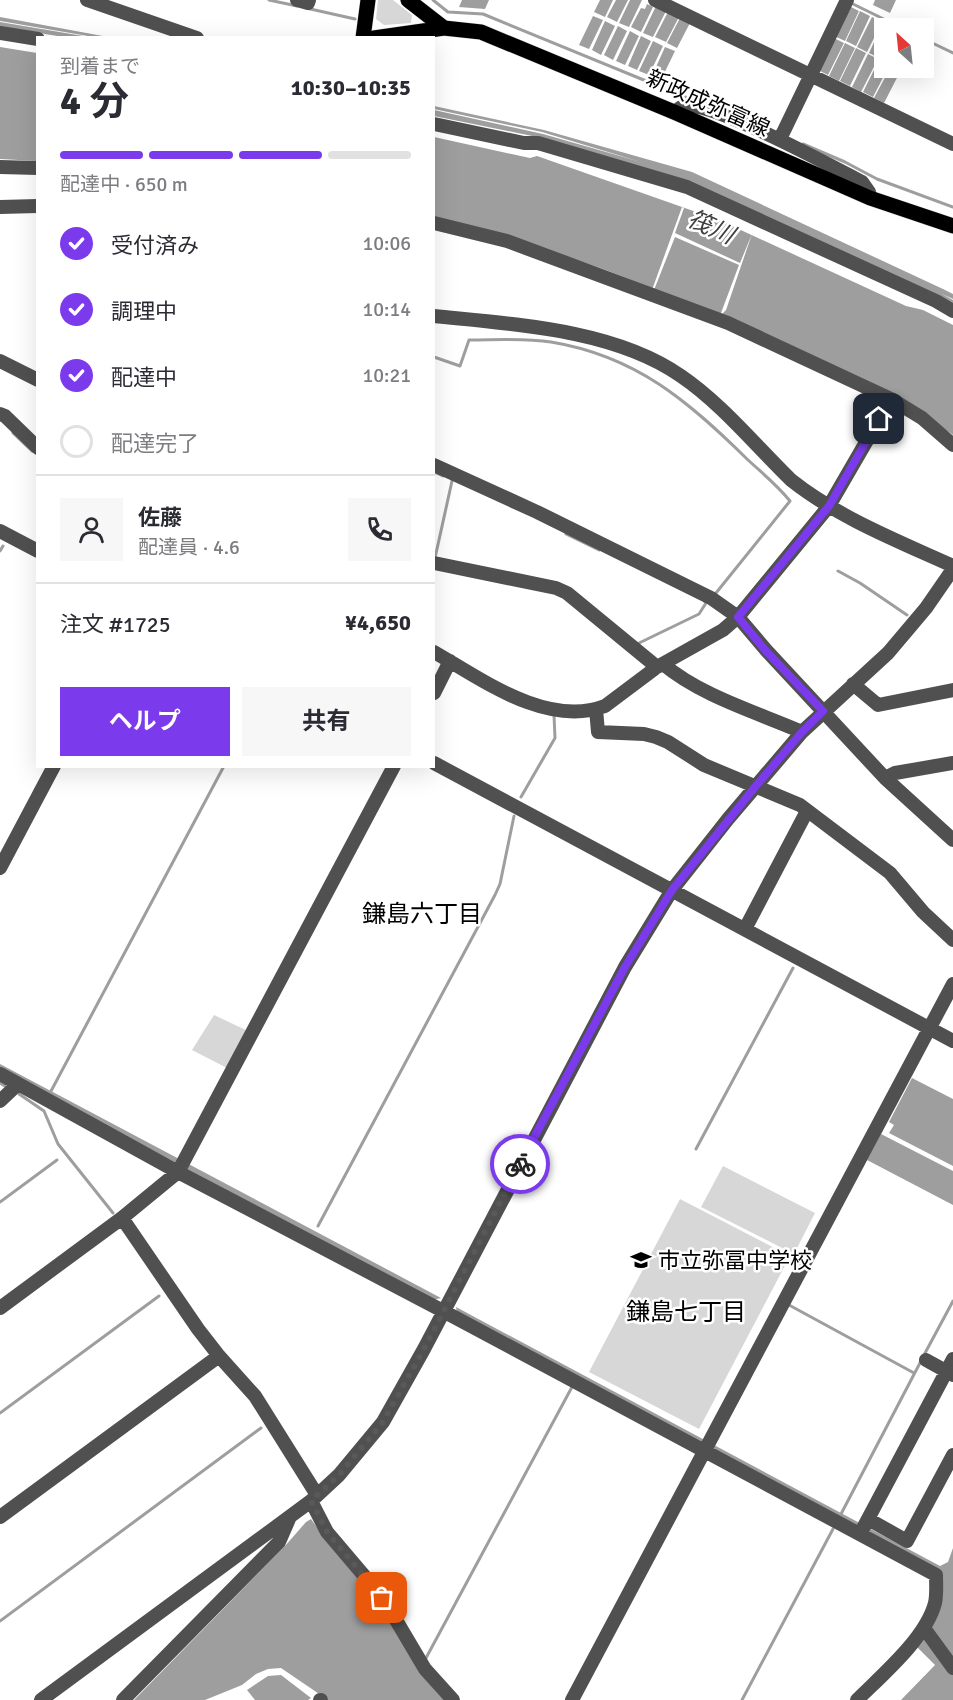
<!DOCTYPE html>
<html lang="ja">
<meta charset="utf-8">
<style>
:root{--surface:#fff;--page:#f7f7f7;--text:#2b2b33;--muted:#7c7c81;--line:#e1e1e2;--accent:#7c3aed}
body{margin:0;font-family:Signika,"Noto Sans JP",sans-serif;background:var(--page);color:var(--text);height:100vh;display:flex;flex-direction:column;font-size:22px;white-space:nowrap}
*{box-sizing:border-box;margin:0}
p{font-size:20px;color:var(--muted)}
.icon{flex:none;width:33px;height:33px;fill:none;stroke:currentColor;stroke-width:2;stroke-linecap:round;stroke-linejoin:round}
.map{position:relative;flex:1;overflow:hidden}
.side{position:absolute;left:36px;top:36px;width:399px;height:732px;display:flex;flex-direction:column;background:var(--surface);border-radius:0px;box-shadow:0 6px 24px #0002}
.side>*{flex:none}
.needle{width:39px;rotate:333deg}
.fabs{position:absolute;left:874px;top:18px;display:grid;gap:12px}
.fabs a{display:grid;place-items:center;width:60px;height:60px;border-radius:0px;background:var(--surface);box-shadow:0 6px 24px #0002;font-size:30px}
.pin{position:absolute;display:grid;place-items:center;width:51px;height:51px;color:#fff;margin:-26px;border-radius:12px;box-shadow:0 3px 9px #0006}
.courier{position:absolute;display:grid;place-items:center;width:60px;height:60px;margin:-30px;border:4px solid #7c3aed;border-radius:50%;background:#fff;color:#222;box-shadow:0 2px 8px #0007}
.summary em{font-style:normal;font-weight:700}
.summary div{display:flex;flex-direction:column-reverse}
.summary{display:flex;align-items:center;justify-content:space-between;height:102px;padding:0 24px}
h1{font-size:39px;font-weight:700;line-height:45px}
.bar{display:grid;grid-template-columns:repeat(4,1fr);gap:9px 6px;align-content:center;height:72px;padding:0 24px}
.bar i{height:8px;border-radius:4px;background:var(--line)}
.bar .current{background:var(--accent)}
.bar p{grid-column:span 4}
.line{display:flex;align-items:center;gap:15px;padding:0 24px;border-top:2px solid var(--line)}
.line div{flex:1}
.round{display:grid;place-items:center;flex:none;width:63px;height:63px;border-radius:0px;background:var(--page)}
ol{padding:0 24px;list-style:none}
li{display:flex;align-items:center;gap:18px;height:66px}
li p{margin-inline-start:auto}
li .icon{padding:6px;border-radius:50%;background:var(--accent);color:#fff;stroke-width:4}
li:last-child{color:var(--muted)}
li i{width:33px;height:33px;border:3px solid var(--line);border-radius:50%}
.action{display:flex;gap:12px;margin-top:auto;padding:12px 24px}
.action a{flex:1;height:69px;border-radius:0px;background:var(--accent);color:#fff;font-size:24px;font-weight:700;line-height:69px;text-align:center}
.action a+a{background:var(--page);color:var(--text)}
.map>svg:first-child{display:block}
.green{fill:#d7d7d7}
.water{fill:#9e9e9e}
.pier{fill:#fff}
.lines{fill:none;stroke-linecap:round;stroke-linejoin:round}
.stream{stroke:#9e9e9e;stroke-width:3}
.major-casing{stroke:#dbdbdb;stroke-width:16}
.minor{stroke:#505050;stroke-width:14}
.major{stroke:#000;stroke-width:15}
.done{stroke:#595959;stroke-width:6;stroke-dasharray:0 10.8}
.route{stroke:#7c3aed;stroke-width:8}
.labels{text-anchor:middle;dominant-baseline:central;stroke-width:5;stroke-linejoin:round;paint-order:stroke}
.street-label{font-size:22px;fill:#000;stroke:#fff}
.poi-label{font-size:22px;fill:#000;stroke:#fff;text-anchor:start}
.water-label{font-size:24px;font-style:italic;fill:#3f3f3f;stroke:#fff}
.neighbourhood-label{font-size:24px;fill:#000;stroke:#fff}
</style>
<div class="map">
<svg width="953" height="1700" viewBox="0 0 953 1700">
<rect width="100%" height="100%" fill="#fff"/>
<path class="green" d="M378,0h15l19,15 -1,8 -27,2 -8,-6z
M214,1015l34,16 -21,37 -35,-18z
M723,1166l92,47 -21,41 -93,-47z
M680,1199l110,57 -91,173 -110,-57z"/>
<path class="water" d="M462,0h27l-4,9 -26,-2z
M600,0h13l-8,17 -11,-5z
M616,0h12l-11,22 -10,-5z
M630,0h12l-13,27 -10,-4z
M875,0h21l-6,13 -17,-8z
M647,4l6,3 -12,25 -10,-5 10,-19 4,1z
M656,6l10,5 -13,26 -10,-4z
M849,6l10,5 -14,30 -11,-5z
M860,11l10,5 -14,30 -10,-5z
M668,12l11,5 -13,25 -11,-5z
M593,16l10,4 -14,29 -10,-4z
M0,17l108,20h-14l-94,-16z
M872,17l10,5 -15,30 -10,-5z
M680,18l10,5 -13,25 -10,-5z
M605,21l10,5 -14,29 -9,-5z
M0,22l89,15h-25l-64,-10z
M883,23l10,5h-8v17l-6,13 -10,-5z
M618,26l9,5 -14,29 -9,-5z
M630,31l9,5 -14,29 -9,-4z
M641,36l10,5 -14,29 -9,-4z
M834,38l10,5 -16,32 -10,-5z
M653,41l10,5 -14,29 -10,-4z
M845,43l10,5 -16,33 -10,-5z
M0,47l37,6v108l-37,-2z
M665,47l10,4 -14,29 -9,-4z
M856,48l10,5 -16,33 -10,-5z
M868,54l10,5 -17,33 -9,-5z
M879,60l6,3v5h3l-15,29 -10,-5z
M890,68l11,2 -17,33 -10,-5z
M434,106l110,24 148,42 251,117 10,5v5l-11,-5 11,6v6l-266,-125 -150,-44 -103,-21v-6l109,24 98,28 -99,-30 -108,-23z
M434,137l96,21 7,-2 182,64 187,86 17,4 30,15v110l-54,-39 -160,-75 -136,-52 -103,-36 -66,-16z
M0,1064l441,234 -8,2 -433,-231z
M912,1078l41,21v67l-64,-33 5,-8 -5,-3z
M881,1134l72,37v34l-86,-45z
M456,1307l484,259 8,-4 5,-14v152h-52l34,-35 -21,-21 26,-72 -483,-259z
M311,1519l20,28 34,39 80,114h-117l-47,-32 -13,1 -12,5 -14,11 -37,15h-71l151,-154 21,-24z
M281,1675l30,23 -3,2h-53l-8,-10 21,-14z"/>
<path class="pier" d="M682,207l2,1 -9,25 65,30 12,-29 -26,76 -4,4 -1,-1 18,-48 -64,-28 -21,53h-2z"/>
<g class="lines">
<path class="stream" d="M269,0l28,6
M433,0l15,12 35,2 212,87
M851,3l51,25
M306,8l49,11
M924,39l29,14
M803,144l42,18 32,17 76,28
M434,357l26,9 9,-26c27,0 55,-2 82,2 85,14 137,59 196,117 15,14 30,26 43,42l-74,92
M13,433l19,18
M434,472l9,4
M566,534l33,16
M0,551l3,-5
M435,558l17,-77
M838,571l22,12 47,32
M637,644l62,-30 7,-11 -1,-1
M521,797l34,-59 -1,-23
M0,1083l5,3
M50,1093l174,-327
M19,1094l25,17 14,33 55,69
M696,1149l97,-181
M0,1202l57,-42
M318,1226l177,-331 5,-11 14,-68
M789,1305l125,68
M924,1355l29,-54
M0,1413l159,-117
M841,1514l80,-153
M0,1621l261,-193
M424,1658h2l146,-271
M742,1700l91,-171"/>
<g class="major-casing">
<path id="major" d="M408,0l36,28
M363,38l5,-38
M374,38l70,-10 37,4 193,80 196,86 83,28"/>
</g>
<path class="minor" d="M87,0l110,38
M297,0l11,3 1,-3
M655,0l298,144
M0,33l38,6
M674,112c3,-1 5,-4 8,-5 23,-10 153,61 180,75l7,10 1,6
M434,124l90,19h14l149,44 249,114 17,10
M780,139l67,-139
M0,167l38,1
M0,207l38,-1
M434,223l73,18 221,82 163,76 31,19 31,27
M434,316c78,8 180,13 247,60 41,28 74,69 110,104 48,38 107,61 162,86
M0,361l38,19
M0,414l5,2 33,32
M434,465l103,47 174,86 27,19 28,33 119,128 68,62
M0,531l38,20
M434,563l122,25 11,5 90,74
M434,652c47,27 113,76 171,54l52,-39 66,-37 15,-13 91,-111 62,-107
M663,664c38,32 93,48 139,68
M853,684l25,21 75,-15
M434,693l16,-32
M596,709l2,23 46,2 12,3 12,5 36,23 96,40 90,68 33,39 30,28
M434,763l519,278
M885,778l10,-5 58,-10
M0,868l54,-102
M745,929l62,-118
M0,1074l178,98 265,139 493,264c0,9 1,19 -1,28 -9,35 -53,72 -78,97
M0,1101l17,-16
M122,1218l76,111 21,27 36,40 62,99
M0,1308l122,-90 56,-46 216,-406
M926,1360l27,15
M311,1501l16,31 56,66 42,71 28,31
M0,1517l219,-161
M868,1519l39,22 46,-86
M860,1534l93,-175
M924,1628l29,40
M41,1700l270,-199 28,-26 44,-53 41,-73 201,-382 47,-77 56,-71 74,-87 86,-79 38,-45 27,-39
M123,1700l156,-158 10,-23
M320,1700h1
M572,1700l381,-716"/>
<use href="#major" class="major"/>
</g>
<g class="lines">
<path class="done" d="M382,1598l-55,-66 -16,-31 28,-26 44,-53 41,-73 96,-185"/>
<path class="route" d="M520,1164l105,-197 47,-77 83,-103 47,-55 21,-21 -58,-61 -27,-33 91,-111 50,-87"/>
</g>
<defs>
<g id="school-bare" transform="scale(1.62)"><path d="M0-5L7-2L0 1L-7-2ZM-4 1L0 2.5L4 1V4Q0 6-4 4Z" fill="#000" stroke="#fff" stroke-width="2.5" paint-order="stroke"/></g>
</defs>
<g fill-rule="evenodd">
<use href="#school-bare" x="641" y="1260"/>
</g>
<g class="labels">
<g class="street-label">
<text transform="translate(708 103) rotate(24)">新政成弥富線</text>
</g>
<g class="poi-label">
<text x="658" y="1260">市立弥冨中学校</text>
</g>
<g class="water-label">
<text transform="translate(711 227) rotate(24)">筏川</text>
</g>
<g class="neighbourhood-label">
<text x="422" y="914">鎌島六丁目</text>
<text x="686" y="1312">鎌島七丁目</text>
</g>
</g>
</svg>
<div class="fabs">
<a><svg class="needle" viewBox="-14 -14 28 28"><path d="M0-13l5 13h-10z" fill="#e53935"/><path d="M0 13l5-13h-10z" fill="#7c7c81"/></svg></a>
</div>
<div class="pin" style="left:382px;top:1598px;background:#ea580c"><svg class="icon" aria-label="bag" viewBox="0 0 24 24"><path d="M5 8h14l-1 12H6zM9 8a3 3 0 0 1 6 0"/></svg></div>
<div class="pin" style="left:879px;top:419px;background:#1f2937"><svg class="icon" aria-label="home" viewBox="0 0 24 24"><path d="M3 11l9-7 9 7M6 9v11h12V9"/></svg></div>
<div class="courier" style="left:520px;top:1164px"><svg class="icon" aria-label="bike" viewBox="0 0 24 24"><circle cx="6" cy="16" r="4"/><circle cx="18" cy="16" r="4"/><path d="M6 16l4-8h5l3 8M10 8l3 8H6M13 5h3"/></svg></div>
<section class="side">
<div class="summary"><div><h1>4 分</h1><p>到着まで</p></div><em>10:30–10:35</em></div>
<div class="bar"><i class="current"></i><i class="current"></i><i class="current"></i><i></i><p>配達中 · 650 m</p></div>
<ol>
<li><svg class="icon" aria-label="check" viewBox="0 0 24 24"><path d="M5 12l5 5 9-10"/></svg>受付済み<p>10:06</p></li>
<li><svg class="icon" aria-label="check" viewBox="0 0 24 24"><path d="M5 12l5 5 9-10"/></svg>調理中<p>10:14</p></li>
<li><svg class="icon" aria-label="check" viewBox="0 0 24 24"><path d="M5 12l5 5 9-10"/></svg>配達中<p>10:21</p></li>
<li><i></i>配達完了</li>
</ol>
<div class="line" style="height:108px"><a class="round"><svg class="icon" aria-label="person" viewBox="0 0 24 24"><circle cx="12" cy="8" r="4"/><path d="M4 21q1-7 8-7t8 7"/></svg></a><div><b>佐藤</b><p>配達員 · 4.6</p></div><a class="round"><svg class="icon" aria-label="phone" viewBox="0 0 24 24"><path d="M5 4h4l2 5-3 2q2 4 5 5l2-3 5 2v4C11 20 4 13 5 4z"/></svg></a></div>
<div class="line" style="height:78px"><div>注文 #1725</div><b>¥4,650</b></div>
<div class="action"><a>ヘルプ</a><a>共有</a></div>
</section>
</div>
